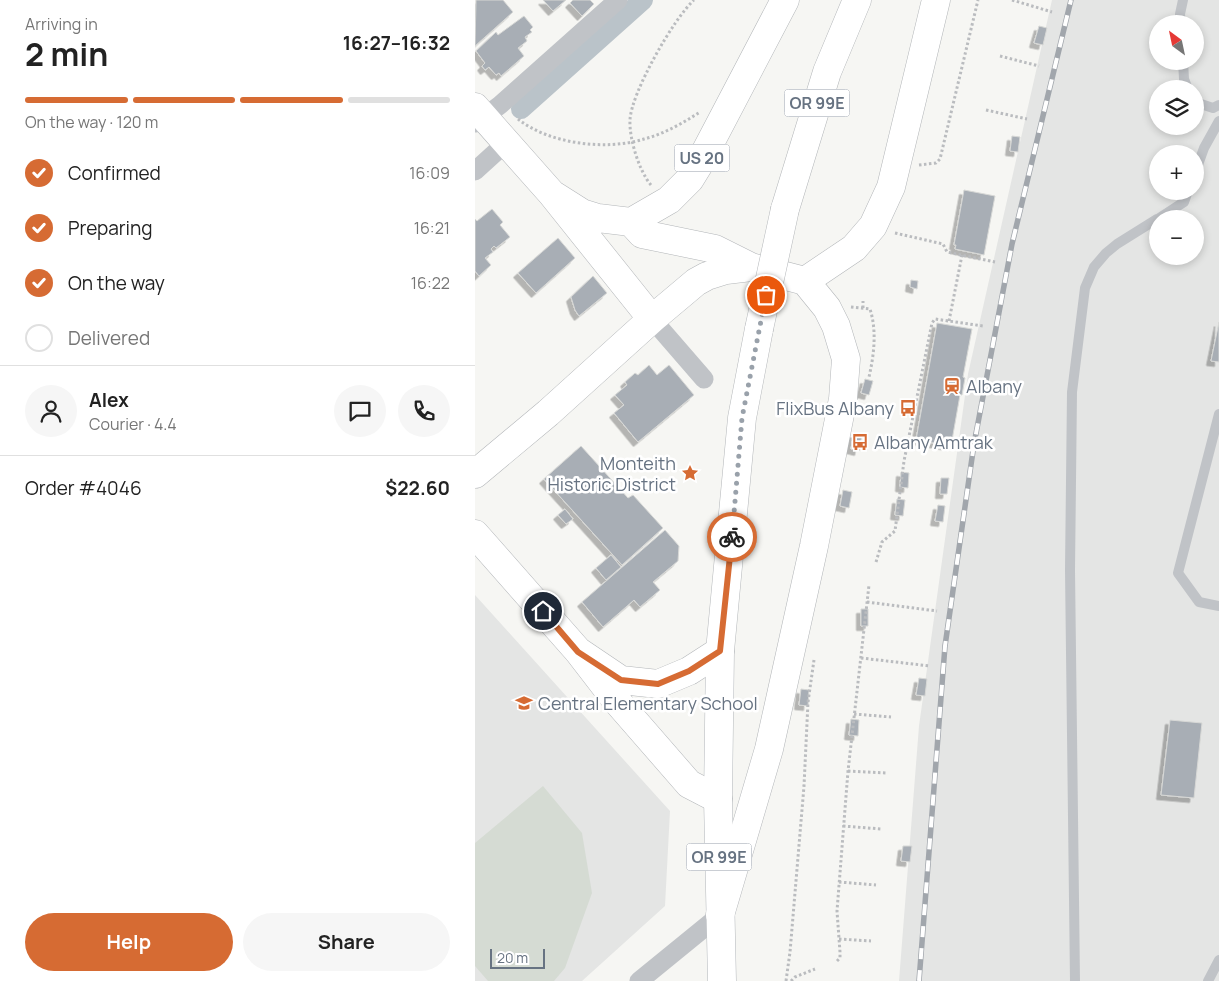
<!DOCTYPE html>
<meta charset="utf-8">
<style>
:root{--surface:#fff;--page:#f6f6f6;--text:#222;--muted:#767676;--line:#e0e0e0;--accent:#d66b33}
body{margin:0;font-family:Manrope,sans-serif;background:var(--page);color:var(--text);height:100vh;display:flex;flex-direction:column;font-size:19px;white-space:nowrap}
*{box-sizing:border-box;margin:0}
p{font-size:16px;color:var(--muted)}
.icon{flex:none;width:28px;height:28px;fill:none;stroke:currentColor;stroke-width:2;stroke-linecap:round;stroke-linejoin:round}
.map{position:relative;flex:1;overflow:hidden}
.side{display:flex;flex-direction:column;background:var(--surface);width:475px}
.side>*{flex:none}
.needle{width:32px;rotate:327deg}
.controls{position:absolute;left:674px;top:15px;display:grid;gap:10px}
.controls a{display:grid;place-items:center;width:55px;height:55px;border-radius:50%;background:var(--surface);box-shadow:0 2px 8px #0003;font-size:25px}
.scale{position:absolute;left:15px;bottom:12px;width:55px;box-sizing:border-box;padding-left:5px;border:2px solid #677382;border-top:0;font-size:14px;line-height:18px;white-space:nowrap;color:#677382;-webkit-text-stroke:4px #fff;paint-order:stroke}
.pin{position:absolute;display:grid;place-items:center;width:42px;height:42px;color:#fff;margin:-21px;border:2px solid #fff;border-radius:50%;box-shadow:0 1px 5px #0007}
.courier{position:absolute;display:grid;place-items:center;width:50px;height:50px;margin:-25px;border:4px solid #d66b33;border-radius:50%;background:#fff;color:#222;box-shadow:0 1px 6px #0007}
.summary em{font-style:normal;font-weight:700}
.summary div{display:flex;flex-direction:column-reverse}
.summary{display:flex;align-items:center;justify-content:space-between;height:85px;padding:0 25px}
h1{font-size:32px;font-weight:700;line-height:38px}
.bar{display:grid;grid-template-columns:repeat(4,1fr);gap:8px 5px;align-content:center;height:60px;padding:0 25px}
.bar i{height:6px;border-radius:4px;background:var(--line)}
.bar .selected{background:var(--accent)}
.bar p{grid-column:span 4}
.line{display:flex;align-items:center;gap:12px;padding:0 25px;border-top:1px solid var(--line)}
.line div{flex:1}
.round{display:grid;place-items:center;flex:none;width:52px;height:52px;border-radius:26px;background:var(--page)}
ol{padding:0 25px;list-style:none}
li{display:flex;align-items:center;gap:15px;height:55px}
li p{margin-inline-start:auto}
li .icon{padding:5px;border-radius:50%;background:var(--accent);color:#fff;stroke-width:4}
li:last-child{color:var(--muted)}
li i{width:28px;height:28px;border:2px solid var(--line);border-radius:50%}
.action{display:flex;gap:10px;margin-top:auto;padding:10px 25px}
.action a{flex:1;height:58px;border-radius:30px;background:var(--accent);color:#fff;font-size:20px;font-weight:700;line-height:58px;text-align:center}
.action a+a{background:var(--page);color:var(--text)}
main{display:flex;flex:1;min-height:0}
.map>svg:first-child{display:block}
.built{fill:#e4e5e4;fill-rule:evenodd}
.green{fill:#d5dbd3}
.lines{fill:none;stroke-linecap:round;stroke-linejoin:round}
.canal{stroke:#bac3c9;stroke-width:20}
.building{fill:#a8aeb5;stroke:#d7d8d6;filter:url(#shadow)}
.primary-casing{stroke:#b3b7bb;stroke-width:29}
.highway-casing{stroke:#b3b6b9;stroke-width:29}
.path{stroke:#babcbf;stroke-width:3;stroke-dasharray:2.5 2.5;stroke-linecap:butt}
.lane{stroke:#c0c3c7;stroke-width:10}
.street{stroke:#c0c3c7;stroke-width:19}
.primary{stroke:#fff;stroke-width:28}
.highway{stroke:#fff;stroke-width:28}
.rail-casing{stroke:#a1a6ac;stroke-width:5.5}
.rail{stroke:#fff;stroke-width:4;stroke-dasharray:11;stroke-linecap:butt}
.highway-bridge-casing{stroke:#b3b6b9;stroke-width:29;stroke-linecap:butt}
.highway-bridge{stroke:#fff;stroke-width:28}
.done{stroke:#99a1aa;stroke-width:5;stroke-dasharray:0 9}
.route{stroke:#d66b33;stroke-width:6}
.labels{text-anchor:middle;dominant-baseline:central;stroke-width:5;stroke-linejoin:round;paint-order:stroke}
.shield{fill:#fff;stroke:#959da8;stroke-width:1}
.shield-label{font-size:16px;font-weight:bold;fill:#677382}
.poi-label{font-size:18px;fill:#677382;stroke:#fff;text-anchor:start}
</style>
<main>
<section class="side">
<div class="summary"><div><h1>2 min</h1><p>Arriving in</p></div><em>16:27–16:32</em></div>
<div class="bar"><i class="selected"></i><i class="selected"></i><i class="selected"></i><i></i><p>On the way · 120 m</p></div>
<ol>
<li><svg class="icon" aria-label="check" viewBox="0 0 24 24"><path d="M5 12l5 5 9-10"/></svg>Confirmed<p>16:09</p></li>
<li><svg class="icon" aria-label="check" viewBox="0 0 24 24"><path d="M5 12l5 5 9-10"/></svg>Preparing<p>16:21</p></li>
<li><svg class="icon" aria-label="check" viewBox="0 0 24 24"><path d="M5 12l5 5 9-10"/></svg>On the way<p>16:22</p></li>
<li><i></i>Delivered</li>
</ol>
<div class="line" style="height:90px"><a class="round"><svg class="icon" aria-label="person" viewBox="0 0 24 24"><circle cx="12" cy="8" r="4"/><path d="M4 21q1-7 8-7t8 7"/></svg></a><div><b>Alex</b><p>Courier · 4.4</p></div><a class="round"><svg class="icon" aria-label="chat" viewBox="0 0 24 24"><path d="M4 5h16v11H9l-5 4z"/></svg></a><a class="round"><svg class="icon" aria-label="phone" viewBox="0 0 24 24"><path d="M5 4h4l2 5-3 2q2 4 5 5l2-3 5 2v4C11 20 4 13 5 4z"/></svg></a></div>
<div class="line" style="height:65px"><div>Order #4046</div><b>$22.60</b></div>
<div class="action"><a>Help</a><a>Share</a></div>
</section>
<div class="map">
<svg width="744" height="981" viewBox="0 0 744 981">
<defs>
<filter id="shadow"><feDropShadow dx="-4.5" dy="4.5" stdDeviation="0" flood-color="#0004"/></filter>
</defs>
<rect width="100%" height="100%" fill="#f6f6f3"/>
<path class="built" d="M577,0h167v981h-320l20,-255 49,-352zM682,24h38v37h-38zM682,89h38v37h-38zM682,154h38v37h-38zM682,219h38v37h-38z
M0,595l195,216 -5,95 -83,75h-107z"/>
<path class="green" d="M68,786l39,47 10,60 -27,75 -11,13h-66l-13,-15v-123z"/>
<g class="lines">
<path class="canal" d="M46,109l122,-109"/>
</g>
<path class="building" d="M1,0h27l10,12 -38,34z
M68,0h23l-13,11z
M98,0h17l4,4 -12,12 -12,-13z
M49,16l9,11 -3,3 2,2 -7,5 2,4 -9,7 6,8 -23,20 -2,-3 -3,2 -7,-8 -4,3 -3,-4 3,-3 -9,-12 20,-19 2,3z
M564,26l8,2 -4,17 -9,-2z
M537,136l8,1 -2,15 -8,-1z
M489,190l31,6 -11,59 -29,-6 1,-4h-2z
M17,209l11,13 -3,3 10,12 -14,11 -2,-2 -3,3 2,3 -8,6 6,7 -12,11 -4,-5v-52l2,2z
M83,238l17,20 -39,35 -18,-20z
M118,276l14,17 -28,23 -4,-6 -4,-13z
M436,280l7,1 -1,8 -7,-2z
M744,322v40l-8,-1z
M462,323l35,6 -9,48 2,1 -3,17h-2l-9,51 -35,-6z
M174,365l8,10 12,-10 25,30 -56,47 -24,-29 10,-8 -9,-10 12,-10 -2,-3 10,-9 3,2z
M390,379l8,2 -4,14 -8,-2z
M379,433l8,2 -3,16 -8,-2z
M106,446l47,52 5,-3 30,33 -41,37 -78,-86z
M426,472l8,1 -1,15 -8,-1z
M466,478h8l-2,16h-7z
M368,490l9,2 -3,16 -9,-2z
M422,499l8,1 -2,16 -8,-1z
M463,505l7,1 -2,16 -8,-1z
M90,509l8,10 -7,5 -8,-9z
M190,530l14,16 -1,15 -25,21 7,8 -20,17 -6,-7 -31,27 -21,-25z
M136,555l10,12 -15,13 -10,-12z
M386,609h7v17h-7z
M444,678l8,1 -2,17 -9,-1z
M326,689l8,1 -1,16 -9,-1z
M376,719l8,1 -1,16 -9,-1z
M695,720l32,3 -8,75 -33,-3z
M428,846h9l-2,16 -9,-1z"/>
<g class="lines">
<g class="primary-casing">
<path id="primary" d="M245,651l-2,148 4,182"/>
</g>
<g class="highway-casing">
<path id="highway" d="M0,107l77,87 100,125
M77,194l30,19 16,5 33,4 38,-22 21,-21 8,-13 87,-166
M310,209l42,-137 30,-72
M156,222l11,12 73,15 36,18
M0,474l73,-61 104,-94 44,-37 11,-6 19,-6 25,-3 54,14 49,-33 19,-22 18,-39 45,-187
M0,534l103,117 37,48 74,85 29,15
M103,651l43,29 37,4 31,-13 31,-20 22,-233 17,-89
M245,915l49,-166 45,-203 29,-147 3,-40 -10,-33 -9,-18 -22,-27"/>
</g>
<path class="path" d="M537,0l40,12
M525,56l39,10
M511,110l41,9
M43,119c31,25 89,32 126,20 20,-5 39,-16 56,-27
M444,165l17,-2 4,-4 38,-159
M176,185c-12,-14 -22,-47 -21,-65 1,-27 44,-102 64,-120
M420,233l48,11 4,8 48,10
M376,307l19,2c7,22 4,46 -1,68
M388,308v-7
M474,321l13,-66
M401,562l6,-20 13,-11 9,-70 28,-138 3,-4 48,7
M392,602l70,9
M386,658l69,8
M379,714l37,3
M373,771l38,2
M368,826l38,3
M364,882l37,3
M364,939l32,2
M362,961l3,-3v-6l-3,-41 11,-140 21,-186
M311,981l4,-29 14,-166 4,-84 6,-42
M316,981l4,-4 20,-8"/>
<path class="lane" d="M706,24l-1,-10 3,-14
M708,61l1,18 4,10
M720,102l18,6 6,-3
M720,173l9,-25 15,-27
M683,219l26,-17 4,-11
M744,414l-41,159 21,29 20,4
M600,981l-5,-411 2,-178 13,-104 9,-21 12,-14 11,-9 40,-25
M733,981l11,-21"/>
<path class="street" d="M1,123l24,-18 118,-105
M0,171l32,-29
M177,319l52,60
M164,981l81,-66"/>
<use href="#primary" class="primary"/>
<use href="#highway" class="highway"/>
<g class="rail-casing">
<path id="rail" d="M444,981l26,-335 29,-202 38,-200 59,-244"/>
</g>
<use href="#rail" class="rail"/>
<g class="highway-bridge-casing">
<path id="highway-bridge" d="M284,329l26,-120"/>
</g>
<use href="#highway-bridge" class="highway-bridge"/>
</g>
<g class="lines">
<path class="done" d="M257,537l10,-119 24,-123"/>
<path class="route" d="M68,611l35,41 43,28 37,4 31,-13 31,-20 12,-114"/>
</g>
<defs>
<g id="station-bare" transform="scale(1.35)"><path d="M-3-6H3Q5-6 5-4V2Q5 4 3 4L4.5 6H3L1.5 4h-3L-3 6H-4.5L-3 4Q-5 4-5 2V-4Q-5-6-3-6ZM-3.5-4v3h7v-3ZM-3.5 1v1.5H-2V1ZM2 1v1.5H3.5V1Z" fill="#d66b33" stroke="#fff" stroke-width="2.5" paint-order="stroke"/></g>
<g id="bus-bare" transform="scale(1.35)"><path d="M-5-6H5V4H4V6H2V4H-2V6H-4V4H-5ZM-3.5-4V0h7V-4ZM-3.5 1.2v1.5H-2V1.2ZM2 1.2v1.5H3.5V1.2Z" fill="#d66b33" stroke="#fff" stroke-width="2.5" paint-order="stroke"/></g>
<g id="sight-bare" transform="scale(1.35)"><path d="M0-6L1.8-2.2L6-1.7L2.9 1.2L3.7 5.4L0 3.3L-3.7 5.4L-2.9 1.2L-6-1.7L-1.8-2.2Z" fill="#d66b33" stroke="#fff" stroke-width="2.5" paint-order="stroke"/></g>
<g id="school-bare" transform="scale(1.35)"><path d="M0-5L7-2L0 1L-7-2ZM-4 1L0 2.5L4 1V4Q0 6-4 4Z" fill="#d66b33" stroke="#fff" stroke-width="2.5" paint-order="stroke"/></g>
</defs>
<g fill-rule="evenodd">
<use href="#station-bare" x="477" y="386"/>
<use href="#bus-bare" x="433" y="408"/>
<use href="#bus-bare" x="385" y="442"/>
<use href="#sight-bare" x="215" y="473"/>
<use href="#school-bare" x="49" y="703"/>
</g>
<g class="labels">
<g class="shield">
<rect x="309.5" y="89.5" width="65" height="27" rx="4"/>
<rect x="199.5" y="144.5" width="55" height="27" rx="4"/>
<rect x="211.5" y="843.5" width="65" height="27" rx="4"/>
</g>
<g class="shield-label">
<text x="342" y="103">OR 99E</text>
<text x="227" y="158">US 20</text>
<text x="244" y="857">OR 99E</text>
</g>
<g class="poi-label">
<text x="491" y="386">Albany</text>
<text x="419" y="408" text-anchor="end">FlixBus Albany</text>
<text x="399" y="442">Albany Amtrak</text>
<text x="201" y="463" text-anchor="end">Monteith<tspan x="201" dy="21">Historic District</tspan></text>
<text x="63" y="703">Central Elementary School</text>
</g>
</g>
</svg>
<div class="controls">
<a><svg class="needle" viewBox="-14 -14 28 28"><path d="M0-13l5 13h-10z" fill="#e53935"/><path d="M0 13l5-13h-10z" fill="#767676"/></svg></a>
<a><svg class="icon" aria-label="layers" viewBox="0 0 24 24"><path d="M12 4l9 5-9 5-9-5zM3 14l9 5 9-5"/></svg></a>
<a>+</a>
<a>−</a>
</div>
<div class="scale">20 m</div>
<div class="pin" style="left:291px;top:295px;background:#ea580c"><svg class="icon" aria-label="bag" viewBox="0 0 24 24"><path d="M5 8h14l-1 12H6zM9 8a3 3 0 0 1 6 0"/></svg></div>
<div class="pin" style="left:68px;top:611px;background:#1f2937"><svg class="icon" aria-label="home" viewBox="0 0 24 24"><path d="M3 11l9-7 9 7M6 9v11h12V9"/></svg></div>
<div class="courier" style="left:257px;top:537px"><svg class="icon" aria-label="bike" viewBox="0 0 24 24"><circle cx="6" cy="16" r="4"/><circle cx="18" cy="16" r="4"/><path d="M6 16l4-8h5l3 8M10 8l3 8H6M13 5h3"/></svg></div>
</div>
</main>
